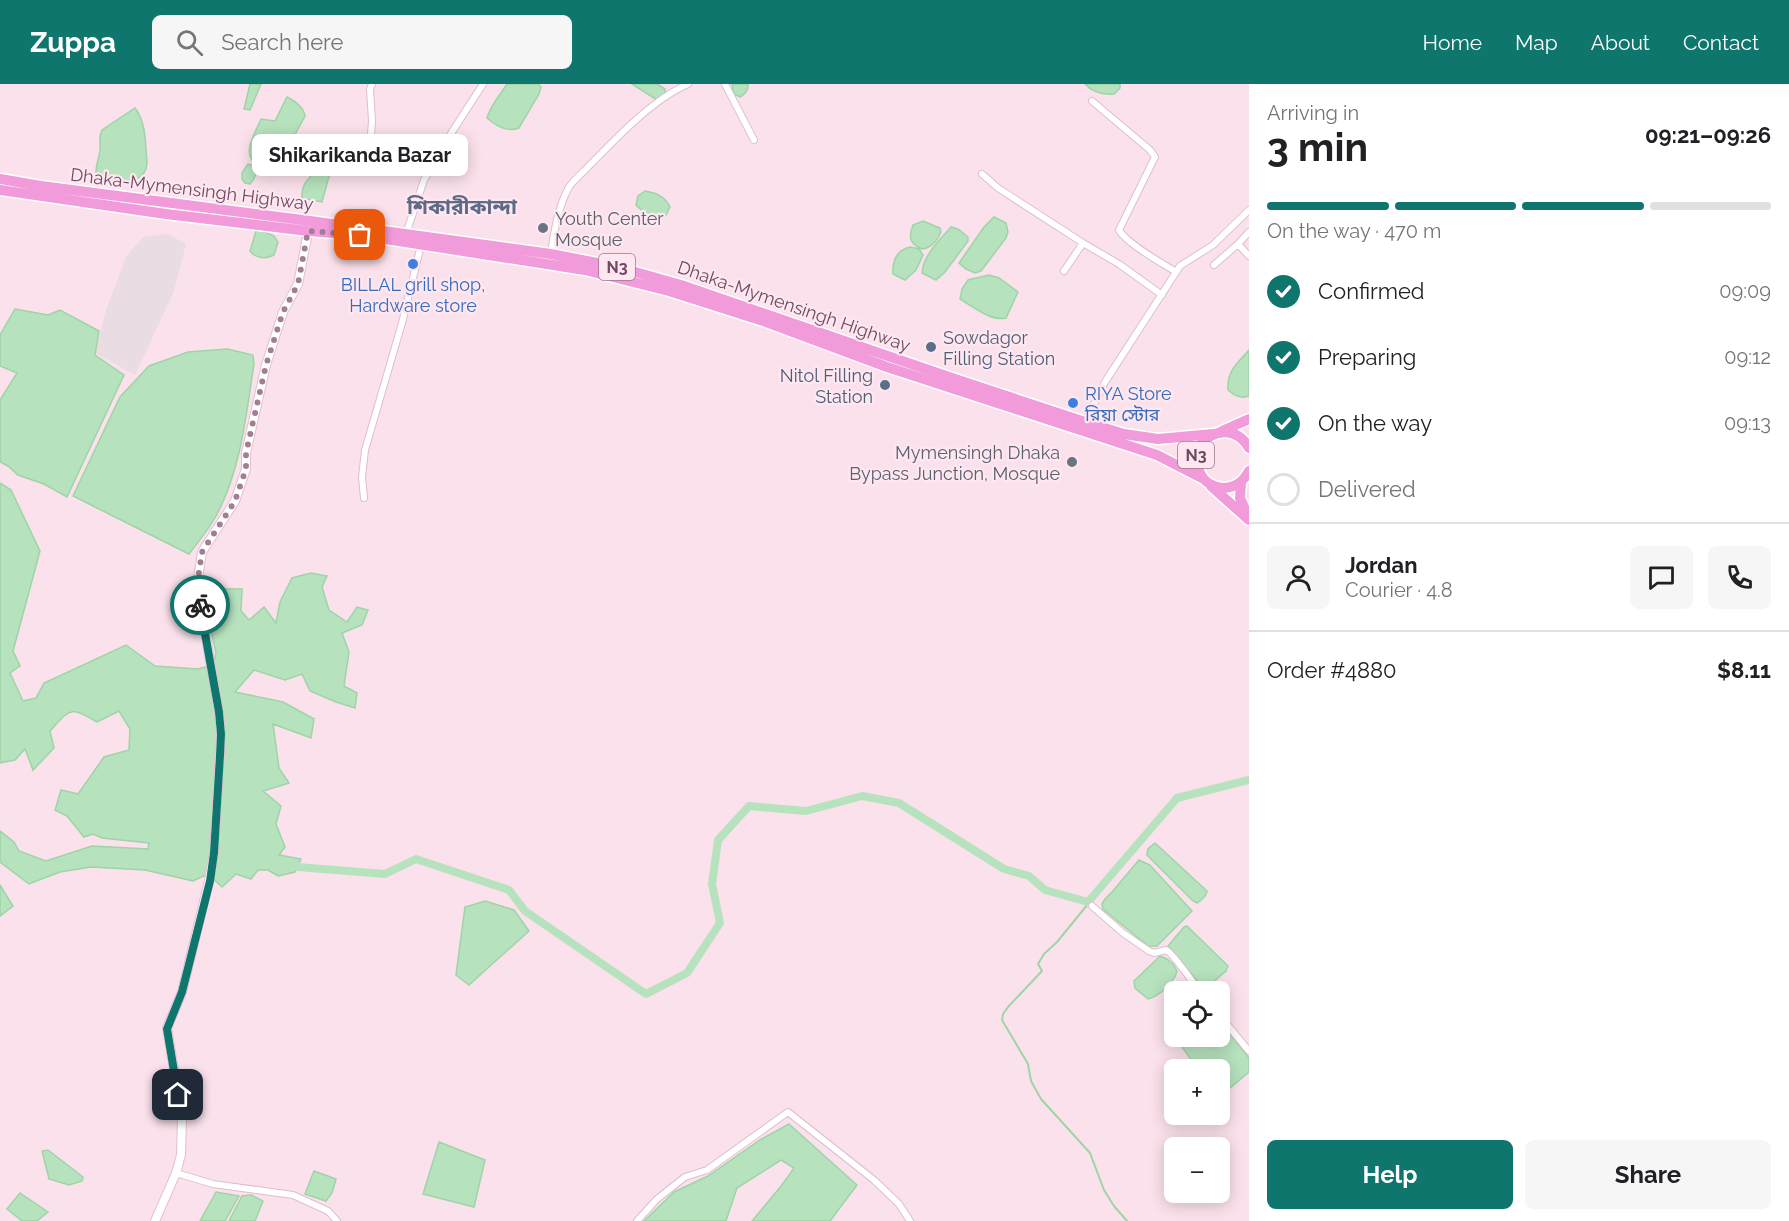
<!DOCTYPE html>
<meta charset="utf-8">
<style>
:root{--surface:#fff;--page:#f6f6f6;--text:#202124;--muted:#757577;--line:#e0e0e0;--accent:#0f766e}
body{margin:0;font-family:Raleway,"Noto Sans Bengali",sans-serif;background:var(--page);color:var(--text);height:100vh;display:flex;flex-direction:column;font-size:22px;white-space:nowrap}
*{box-sizing:border-box;margin:0}
p{font-size:20px;color:var(--muted)}
.icon{flex:none;width:33px;height:33px;fill:none;stroke:currentColor;stroke-width:2;stroke-linecap:round;stroke-linejoin:round}
.map{position:relative;flex:1;overflow:hidden}
.sheet{display:flex;flex-direction:column;background:var(--surface);width:540px}
.sheet>*{flex:none}
.controls{position:absolute;left:1164px;top:897px;display:grid;gap:12px}
.controls a{display:grid;place-items:center;width:66px;height:66px;border-radius:9px;background:var(--surface);box-shadow:0 3px 15px #0003;font-size:30px}
.pin{position:absolute;display:grid;place-items:center;width:51px;height:51px;color:#fff;margin:-26px;border-radius:12px;box-shadow:0 3px 9px #0006}
.courier{position:absolute;display:grid;place-items:center;width:60px;height:60px;margin:-30px;border:4px solid #0f766e;border-radius:50%;background:#fff;color:#222;box-shadow:0 2px 8px #0007}
.bubble{position:absolute;height:42px;border-radius:9px;background:var(--surface);box-shadow:0 3px 15px #0003;font-size:20px;font-weight:700;line-height:42px;text-align:center}
.head em{font-style:normal;font-weight:700}
.head div{display:flex;flex-direction:column-reverse}
.head{display:flex;align-items:center;justify-content:space-between;height:102px;padding:0 18px}
h1{font-size:39px;font-weight:700;line-height:45px}
.bar{display:grid;grid-template-columns:repeat(4,1fr);gap:9px 6px;align-content:center;height:72px;padding:0 18px}
.bar i{height:8px;border-radius:4px;background:var(--line)}
.bar .selected{background:var(--accent)}
.bar p{grid-column:span 4}
.line{display:flex;align-items:center;gap:15px;padding:0 18px;border-top:2px solid var(--line)}
.line div{flex:1}
.round{display:grid;place-items:center;flex:none;width:63px;height:63px;border-radius:9px;background:var(--page)}
ol{padding:0 18px;list-style:none}
li{display:flex;align-items:center;gap:18px;height:66px}
li p{margin-inline-start:auto}
li .icon{padding:6px;border-radius:50%;background:var(--accent);color:#fff;stroke-width:4}
li:last-child{color:var(--muted)}
li i{width:33px;height:33px;border:3px solid var(--line);border-radius:50%}
.primary-button{display:flex;gap:12px;margin-top:auto;padding:12px 18px}
.primary-button a{flex:1;height:69px;border-radius:9px;background:var(--accent);color:#fff;font-size:24px;font-weight:700;line-height:69px;text-align:center}
.primary-button a+a{background:var(--page);color:var(--text)}
header{display:flex;align-items:center;gap:36px;box-sizing:border-box;height:84px;padding:0 30px;background:var(--accent);color:#fff}
header strong{font-size:28px}
nav{display:flex;gap:33px;margin-inline-start:auto;font-size:21px}
.search{width:420px;height:54px;background:var(--page);display:flex;align-items:center;gap:15px;box-sizing:border-box;padding:0 21px;border-radius:9px;color:var(--muted);font-size:22px}
main{display:flex;flex:1;min-height:0}
.map>svg:first-child{display:block}
.industrial{fill:#e9dce3}
.water{fill:#b7e2be;stroke:#9ed4a7;stroke-width:1.5}
.lines{fill:none;stroke-linecap:round;stroke-linejoin:round}
.stream{stroke:#9ed4a7;stroke-width:2}
.canal{stroke:#b7e2be;stroke-width:8}
.street-casing{stroke:#debecf;stroke-width:8}
.secondary-casing{stroke:#e5bed2;stroke-width:10}
.highway-casing{stroke:#fff;stroke-width:13}
.street{stroke:#fff;stroke-width:6}
.secondary{stroke:#fff;stroke-width:8}
.highway{stroke:#f29bda;stroke-width:10}
.done{stroke:#a17f92;stroke-width:6;stroke-dasharray:0 10.8}
.route{stroke:#0f766e;stroke-width:8}
.worship-dot{fill:#6b7280;stroke:#fee7f0;stroke-width:2}
.shop-dot{fill:#3f7fe0;stroke:#fee7f0;stroke-width:2}
.service-dot{fill:#5c6f8a;stroke:#fee7f0;stroke-width:2}
.labels{text-anchor:middle;dominant-baseline:central;stroke-width:4.5;stroke-linejoin:round;paint-order:stroke}
.shield{fill:#fee7f0;stroke:#9b798d;stroke-width:1.5}
.shield-label{font-size:16px;font-weight:bold;fill:#704a62}
.street-label{font-size:18px;fill:#704a62;stroke:#fee7f0}
.worship-label{font-size:18px;fill:#5b616d;stroke:#fee7f0;text-anchor:start}
.shop-label{font-size:18px;fill:#366cbe;stroke:#fee7f0}
.service-label{font-size:18px;fill:#4e5e75;stroke:#fee7f0;text-anchor:start}
.quarter-label{font-size:21px;font-weight:bold;fill:#5e6b86;stroke:#fee7f0}
</style>
<header>
<strong>Zuppa</strong>
<div class="search"><svg class="icon" aria-label="search" viewBox="0 0 24 24"><circle cx="10" cy="10" r="6"/><path d="M15 15l6 6"/></svg>Search here</div>
<nav><a>Home</a><a>Map</a><a>About</a><a>Contact</a></nav>
</header>
<main>
<div class="map">
<svg width="1249" height="1137" viewBox="0 0 1249 1137">
<rect width="100%" height="100%" fill="#fbe1eb"/>
<path class="industrial" d="M168,150l18,10 -12,47 -39,84 -40,-22 11,-43 20,-53 17,-20z"/>
<path class="water" d="M250,0h11l-11,26 -6,-1z
M507,0h31l3,3 -2,7 -20,34c-12,5 -23,-2 -32,-10 3,-12 13,-23 20,-34z
M632,0h25l8,5v4l-8,7z
M732,0h16c1,6 -3,10 -8,13l-6,-3z
M1085,0h35v4l-6,6c-11,1 -22,-2 -29,-10z
M287,13c7,3 17,11 18,19l-25,46c-6,4 -11,5 -19,3 -23,-6 -6,-31 0,-46l14,2z
M135,24c9,12 10,26 11,41 0,5 1,10 1,14 -1,18 -19,20 -33,17 -7,-2 -13,-1 -18,-5 -1,-9 3,-16 4,-25 1,-7 -2,-12 2,-20z
M248,80l8,3c1,7 -1,12 -6,17l-5,-1 -3,-4v-6z
M317,87l13,2 -8,29 -20,-4c-1,-13 6,-20 15,-27z
M645,107c11,2 20,5 25,16l-4,8 -5,4c-11,-3 -18,-6 -25,-14l2,-9z
M994,133l12,6 2,9 -2,6 -25,33 -6,2 -9,-4 -7,-6 25,-36z
M923,137l17,7 1,4c-4,9 -9,16 -19,17 -12,-5 -14,-11 -9,-24z
M951,143l7,2 10,8v4l-23,31 -9,8 -14,-7c1,-18 18,-33 29,-46z
M261,146l13,6 4,6 -4,13c-8,4 -18,4 -24,-4l6,-20z
M910,163l9,2 4,6 -7,15 -11,10 -12,-6c-1,-13 4,-24 17,-27z
M989,191l10,3 19,14 -12,26c-15,4 -33,-12 -46,-19l2,-10 6,-9z
M15,225l33,6 12,-5 39,21 -4,24 29,20 -57,122 -23,-13 -26,-9 -10,-9 -8,-4v-62l17,-27 -17,-7v-31z
M227,265l26,6 1,9c-8,51 -13,106 -38,152 -7,13 -18,26 -27,38l-116,-58 47,-99 29,-31 39,-14z
M1249,266v46c-8,3 -14,0 -21,-6 -1,-20 9,-26 21,-40z
M0,399l11,7 29,61 -27,100 7,15 -10,7 13,28 13,-3 8,-15 82,-38 29,21 43,3 11,-3 6,-7 1,-7 -12,-51 5,-12h33l-1,22 8,9 15,-13 12,16 4,-21 12,-24 19,-5 16,3 -5,11 7,23 18,12 10,-15 11,3 -6,15 -20,8 7,19 -5,34 13,7 -2,15 -19,-6 -26,-11 -8,-17 -17,6 -31,-10 -19,22 48,10 31,17 -3,19 -38,-14 6,44 10,15 -26,8 18,15 -5,18 9,23 -6,8 22,4 -6,13 -17,4 -10,-6h-10l-7,9 -15,-5 -14,13 -14,-13 -15,7 -48,-11 -54,-3 -31,5 -31,12 -29,-22v-31l14,11 5,9 27,10 46,-15 56,3 1,-6 -47,-5 -9,-4 -9,3 -17,-21 -12,-6 6,-20 17,4 26,-37 25,-7 1,-21 -11,-18 -22,11c-28,-16 -26,-14 -47,9l4,17 -21,22 -8,-21 -10,11 -15,3z
M1155,759l52,48c0,4 -6,10 -10,12l-4,-2 -46,-46 1,-6z
M1139,776l11,5 42,46 -35,35h-9l-45,-37 -1,-5 3,-5 7,-7z
M0,801l13,21 -13,10z
M485,817l29,9 15,21 -60,54 -13,-10 9,-68z
M1187,842l41,40 -2,5 -20,17 -6,-4 -32,-38 16,-19z
M1160,872c7,2 15,8 17,16 -4,11 -17,24 -29,27l-13,-11 -1,-7z
M1220,937l29,37v14l-25,21h-4v-23l-22,-1 -16,-22 1,-6 4,-4 33,-1z
M789,1040l68,61 -27,36h-78l30,-36 12,-17 -13,-8 -44,28 -11,33h-82l30,-29 34,-16 52,-36z
M439,1058l46,18 -11,47 -51,-13z
M48,1066l35,27 -1,4 -13,4 -20,-6 -7,-28z
M314,1087l22,8 -4,14 -6,8 -21,-7z
M216,1108l23,4 -14,25h-25z
M20,1109l28,19 -11,9h-15l-15,-12z
M251,1111l12,6 -8,20h-26l13,-25z"/>
<g class="lines">
<path class="stream" d="M1088,818v2l-31,38 -13,12 -6,10 4,7 -34,36 -5,7 -1,6 26,44 3,17 10,18 49,54 14,37 10,16 13,15"/>
<path class="canal" d="M298,783l87,7 31,-15 93,31 16,21 121,83 41,-21 33,-50 -8,-39 6,-44 31,-34 57,5 56,-15 37,7 105,66 25,7 16,14 43,12 89,-104 72,-18"/>
<g class="street-casing">
<path id="street" d="M372,0l-2,5 2,32 -2,27 18,5 46,8
M725,0l29,56
M1092,17l58,49 5,7 -36,73c8,14 43,33 57,42
M982,90l16,14 85,55
M406,150l18,-54 28,-48 31,-48
M1238,160l11,-12
M551,170c3,-22 7,-47 18,-67 5,-7 13,-14 19,-20 27,-28 65,-68 100,-83
M1214,181l24,-21 11,12
M1064,187l19,-28 36,21 43,31
M1085,338l20,-40 75,-116 33,-21 36,-35
M364,414l-2,-21 3,-27 37,-127 19,-78
M1092,822l31,27 26,18 5,2 12,-3c7,3 27,33 34,42
M1220,932l29,35
M176,1089l37,11 80,11 35,16 9,10
M637,1137l20,-22 28,-22 22,-7 81,-58 86,68 25,24 11,17"/>
</g>
<g class="secondary-casing">
<path id="secondary" d="M155,1137l21,-48 5,-18 1,-38 -15,-89 15,-36 27,-111 5,-28 7,-120 -2,-21 -22,-127 5,-33 33,-51 11,-32v-16l20,-88 17,-53 15,-28 11,-57"/>
</g>
<g class="highway-casing">
<path id="highway" d="M0,95l41,7 269,35 241,33 67,13 63,18 271,93 133,44 39,12 34,5 55,-5
M0,106l166,24 142,17 52,4 225,35 84,21 97,31 121,45 270,88 45,23
M1222,347l27,-12
M1249,364c-18,-34 -67,-7 -49,25 4,9 13,14 23,15 12,0 21,-7 26,-17
M1241,398l-1,16 8,18
M1211,402l38,34"/>
</g>
<use href="#street" class="street"/>
<use href="#secondary" class="secondary"/>
<use href="#highway" class="highway"/>
</g>
<g class="lines">
<path class="done" d="M200,521l-3,-20 5,-33 33,-51 11,-32v-16l20,-88 17,-53 15,-28 10,-53 52,4"/>
<path class="route" d="M178,1011l-11,-66 15,-37 28,-111 4,-28 6,-98 1,-21 -2,-22 -19,-107"/>
</g>
<g class="worship-dot">
<circle cx="543" cy="144" r="6"/>
<circle cx="1072" cy="378" r="6"/>
</g>
<g class="shop-dot">
<circle cx="413" cy="180" r="6"/>
<circle cx="1073" cy="319" r="6"/>
</g>
<g class="service-dot">
<circle cx="931" cy="263" r="6"/>
<circle cx="885" cy="301" r="6"/>
</g>
<g class="labels">
<g class="shield">
<rect x="599" y="170" width="36" height="26" rx="4.5"/>
<rect x="1178" y="358" width="36" height="26" rx="4.5"/>
</g>
<g class="shield-label">
<text x="617" y="183">N3</text>
<text x="1196" y="371">N3</text>
</g>
<g class="street-label">
<text transform="translate(192 105) rotate(7)">Dhaka-Mymensingh Highway</text>
<text transform="translate(794 222) rotate(19)">Dhaka-Mymensingh Highway</text>
</g>
<g class="worship-label">
<text x="555" y="134">Youth Center<tspan x="555" dy="21">Mosque</tspan></text>
<text x="1060" y="368" text-anchor="end">Mymensingh Dhaka<tspan x="1060" dy="21">Bypass Junction, Mosque</tspan></text>
</g>
<g class="shop-label">
<text x="413" y="200">BILLAL grill shop,<tspan x="413" dy="21">Hardware store</tspan></text>
<text x="1085" y="309" text-anchor="start">RIYA Store<tspan x="1085" dy="21">রিয়া স্টোর</tspan></text>
</g>
<g class="service-label">
<text x="943" y="253">Sowdagor<tspan x="943" dy="21">Filling Station</tspan></text>
<text x="873" y="291" text-anchor="end">Nitol Filling<tspan x="873" dy="21">Station</tspan></text>
</g>
<g class="quarter-label">
<text x="462" y="122">শিকারীকান্দা</text>
</g>
</g>
</svg>
<div class="controls">
<a><svg class="icon" aria-label="locate" viewBox="0 0 24 24"><circle cx="12" cy="12" r="6"/><path d="M12 2v4M12 18v4M2 12h4M18 12h4"/></svg></a>
<a>+</a>
<a>−</a>
</div>
<div class="pin" style="left:360px;top:151px;background:#ea580c"><svg class="icon" aria-label="bag" viewBox="0 0 24 24"><path d="M5 8h14l-1 12H6zM9 8a3 3 0 0 1 6 0"/></svg></div>
<div class="pin" style="left:178px;top:1011px;background:#1f2937"><svg class="icon" aria-label="home" viewBox="0 0 24 24"><path d="M3 11l9-7 9 7M6 9v11h12V9"/></svg></div>
<div class="courier" style="left:200px;top:521px"><svg class="icon" aria-label="bike" viewBox="0 0 24 24"><circle cx="6" cy="16" r="4"/><circle cx="18" cy="16" r="4"/><path d="M6 16l4-8h5l3 8M10 8l3 8H6M13 5h3"/></svg></div>
<div class="bubble" style="left:252px;top:50px;width:216px">Shikarikanda Bazar</div>
</div>
<section class="sheet">
<div class="head"><div><h1>3 min</h1><p>Arriving in</p></div><em>09:21–09:26</em></div>
<div class="bar"><i class="selected"></i><i class="selected"></i><i class="selected"></i><i></i><p>On the way · 470 m</p></div>
<ol>
<li><svg class="icon" aria-label="check" viewBox="0 0 24 24"><path d="M5 12l5 5 9-10"/></svg>Confirmed<p>09:09</p></li>
<li><svg class="icon" aria-label="check" viewBox="0 0 24 24"><path d="M5 12l5 5 9-10"/></svg>Preparing<p>09:12</p></li>
<li><svg class="icon" aria-label="check" viewBox="0 0 24 24"><path d="M5 12l5 5 9-10"/></svg>On the way<p>09:13</p></li>
<li><i></i>Delivered</li>
</ol>
<div class="line" style="height:108px"><a class="round"><svg class="icon" aria-label="person" viewBox="0 0 24 24"><circle cx="12" cy="8" r="4"/><path d="M4 21q1-7 8-7t8 7"/></svg></a><div><b>Jordan</b><p>Courier · 4.8</p></div><a class="round"><svg class="icon" aria-label="chat" viewBox="0 0 24 24"><path d="M4 5h16v11H9l-5 4z"/></svg></a><a class="round"><svg class="icon" aria-label="phone" viewBox="0 0 24 24"><path d="M5 4h4l2 5-3 2q2 4 5 5l2-3 5 2v4C11 20 4 13 5 4z"/></svg></a></div>
<div class="line" style="height:78px"><div>Order #4880</div><b>$8.11</b></div>
<div class="primary-button"><a>Help</a><a>Share</a></div>
</section>
</main>
